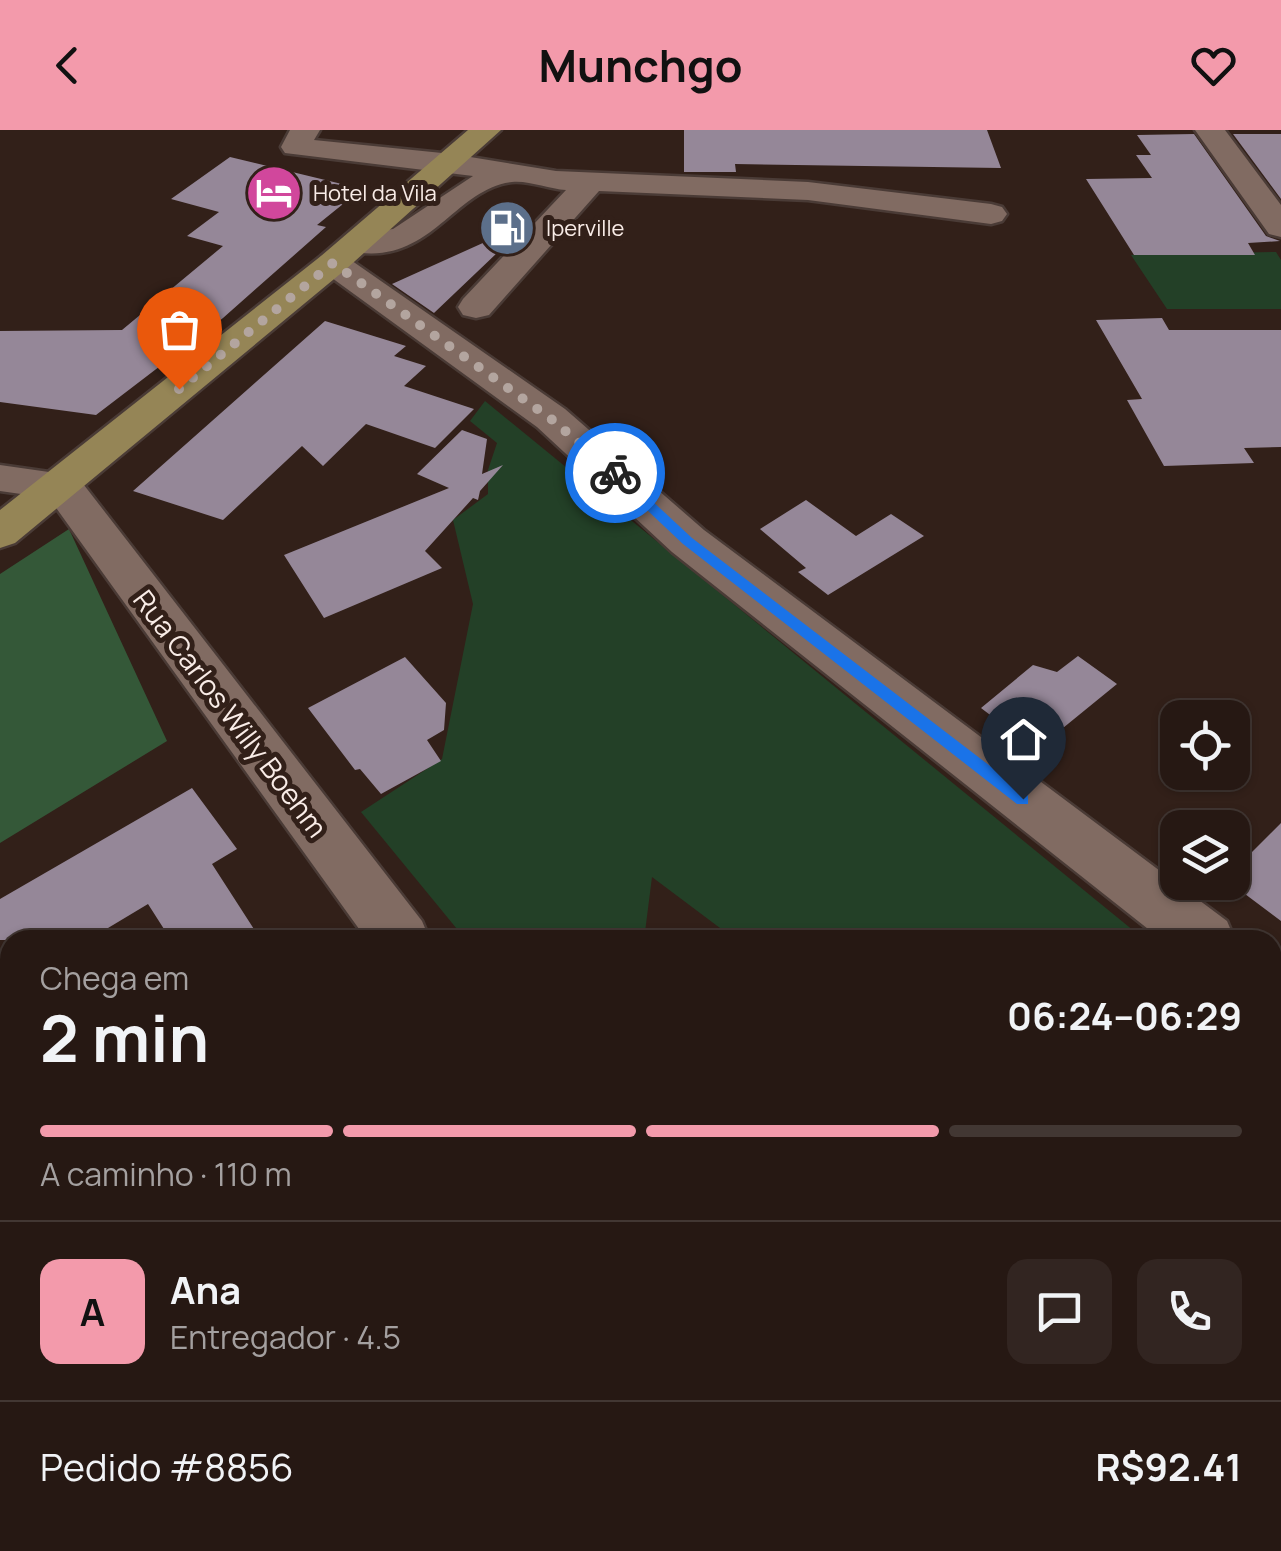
<!DOCTYPE html>
<html lang="pt">
<meta charset="utf-8">
<style>
:root{--surface:#261813;--page:#322521;--text:#f1f3f6;--muted:#a4a0a0;--line:#423733;--accent:#f39aab}
body{margin:0;font-family:Manrope,sans-serif;background:var(--page);color:var(--text);height:100vh;display:flex;flex-direction:column;font-size:38px;white-space:nowrap}
*{box-sizing:border-box;margin:0}
p{font-size:32px;color:var(--muted)}
.icon{flex:none;width:55px;height:55px;fill:none;stroke:currentColor;stroke-width:2;stroke-linecap:round;stroke-linejoin:round}
.map{position:relative;flex:1;overflow:hidden}
.panel{position:absolute;left:0px;top:800px;width:1282px;height:622px;display:flex;flex-direction:column;background:var(--surface);border-radius:30px 30px 0 0;box-shadow:0 2px 8px #0004,0 0 0 2px var(--line)}
.panel>*{flex:none}
.tools{position:absolute;left:1160px;top:570px;display:grid;gap:20px}
.tools a{display:grid;place-items:center;width:90px;height:90px;border-radius:20px;background:var(--surface);box-shadow:0 2px 8px #0004,0 0 0 2px var(--line);font-size:50px}
.pin{position:absolute;display:grid;place-items:center;width:85px;height:85px;color:#fff;margin:-102px -42px;border-radius:50% 50% 50% 0;rotate:-45deg;box-shadow:0 0 10px #0007}
.pin .icon{rotate:45deg}
.courier{position:absolute;display:grid;place-items:center;width:100px;height:100px;margin:-50px;border:8px solid #1a73e8;border-radius:50%;background:#fff;color:#222;box-shadow:0 2px 12px #0007}
.summary em{font-style:normal;font-weight:700}
.summary div{display:flex;flex-direction:column-reverse}
.summary{display:flex;align-items:center;justify-content:space-between;height:170px;padding:0 40px}
h1{font-size:65px;font-weight:700;line-height:75px}
.bar{display:grid;grid-template-columns:repeat(4,1fr);gap:15px 10px;align-content:center;height:120px;padding:0 40px}
.bar i{height:12px;border-radius:8px;background:var(--line)}
.bar .current{background:var(--accent)}
.bar p{grid-column:span 4}
.line{display:flex;align-items:center;gap:25px;padding:0 40px;border-top:2px solid var(--line)}
.line div{flex:1}
.round{display:grid;place-items:center;flex:none;width:105px;height:105px;border-radius:20px;background:var(--page)}
header{display:flex;justify-content:space-between;align-items:center;height:130px;padding:0 40px;background:var(--accent);color:#111;font-size:45px;font-weight:700}
.map>svg:first-child{display:block}
.green{fill:#234027}
.forest{fill:#345838}
.building{fill:#958798}
.lines{fill:none;stroke-linecap:round;stroke-linejoin:round}
.minor-casing{stroke:#4a3b36;stroke-width:5}
.major-casing{stroke:#4a3b36;stroke-width:5}
.minor{fill:#816b62;fill-rule:evenodd}
.major{fill:#958556;fill-rule:evenodd}
.route{fill:#1a73e8}
.done{stroke:#b3a59f;stroke-width:10;stroke-dasharray:0 18}
.labels{text-anchor:middle;dominant-baseline:central;stroke-width:10;stroke-linejoin:round;paint-order:stroke}
.far-poi-label{font-size:22px;fill:#f9ece7;stroke:#322019;text-anchor:start}
.street-label{font-size:28px;fill:#f9ece7;stroke:#322019}
</style>
<header><svg class="icon" aria-label="back" viewBox="0 0 24 24"><path d="M15 5l-7 7 7 7"/></svg>Munchgo<svg class="icon" aria-label="heart" viewBox="0 0 24 24"><path d="M12 20l-8-8c-3-5 5-10 8-4 3-6 11-1 8 4z"/></svg></header>
<div class="map">
<svg width="1281" height="1421" viewBox="0 0 1281 1421">
<rect width="100%" height="100%" fill="#322019"/>
<path class="green" d="M1276,122l5,8v49h-114l-36,-54z
M485,271l660,539h-409l-84,-63 -8,63h-178l-105,-128 81,-53 31,-155 -20,-84 35,-26v-24l9,-27 -27,-22z"/>
<path class="forest" d="M69,399l98,212 -167,102v-269z
M10,1147v265l492,1 -1,8h-501v-269z"/>
<path class="building" d="M684,0h303l14,38 -266,-4 1,8h-52z
M1194,4l72,102 14,5 -32,2 7,12h-121l-48,-76 66,-1 -16,-23h15l-14,-20z
M1233,4h48v65z
M230,27l116,28 -15,12 17,3 -31,25 9,2 -103,91 -127,97 -96,-13v-71l122,-1 101,-84 -36,-10 32,-24 -48,-13z
M516,98l3,4 -85,81 -42,-29z
M1162,188l7,12h112v117l-37,1 10,15 -90,3 -37,-66 15,-1 -46,-79z
M325,191l81,25 -12,10 32,10 -22,20 70,23 -39,39 -69,-24 -43,42 -21,-20 -79,74 -90,-29z
M462,300l25,9 -5,35 21,-9 -23,26 -2,9 -5,-2 -48,53 17,17 -118,50 -40,-63 165,-67 -32,-14z
M806,370l50,36 35,-22 33,22 -96,59 -30,-23 8,-4 -46,-39z
M1078,526l39,28 -81,66 -55,-42 52,-43 24,7z
M405,527l41,46 -2,27 -17,10 14,21 -60,33 -21,-25 -5,1 -47,-62z
M192,658l45,61 -25,15 49,76h-90l-23,-36 -60,36h-88v-41z
M1281,693v98l-52,-39h3v-10z"/>
<g class="lines">
<g class="minor-casing">
<path id="minor" d="M290,0h30l-6,10 138,14 104,17 252,11 183,22 11,3 5,7 -5,7 -11,3 -183,-24 -209,-9 -110,124 -13,3 -13,-3 -5,-8 5,-8 103,-109c-17,-1 -38,-10 -54,-8 -60,7 -83,89 -167,68l-5,-7 5,-7 48,-7 80,-53 -188,-23 -4,-6z
M1195,0h30l56,75v32l-12,-3z
M333,123l12,3 220,153 139,121 523,391 8,19h-73l-490,-388 -135,-125 -216,-157 -5,-7 5,-7z
M0,335l77,11 345,445 8,19h-63l-318,-442 -49,-7z
M1272,834l9,3v59l-9,-3z
M537,1412h80l-1,9h-80z
M869,1412h85l3,9h-85z"/>
</g>
<g class="major-casing">
<path id="major" d="M468,0h33l-156,140 -330,273 -15,5v-38l321,-254z"/>
</g>
<use href="#minor" class="minor"/>
<use href="#major" class="major"/>
</g>
<path class="route" d="M611,340h8l73,68 336,257v9h-11l-334,-260 -72,-68z"/>
<g class="lines">
<path class="done" d="M179,259l154,-126 217,155 65,55"/>
</g>
<defs>
<g id="hotel-disc" transform="scale(2.875)"><circle r="9.5" fill="#d1479c" stroke="#322019"/><path d="M-6-4.5h1.5V1H6V5H4.5V3h-9V5H-6ZM-4 0a1.8 1.8 0 1 1 3.6 0ZM.5 0V-2.5h3Q6-2.5 6 0Z" fill="#fff"/></g>
<g id="fuel-disc" transform="scale(2.875)"><circle r="9.5" fill="#5c6f8a" stroke="#322019"/><path d="M-5.5-6h7V0h2V4h1.3V-2.5L3-4.5l.8-.8L6-3V5H2.5V1h-1V6h-7ZM-4.2-4.7v3.2H.2V-4.7Z" fill="#fff"/></g>
</defs>
<g fill-rule="evenodd">
<use href="#hotel-disc" x="274" y="63"/>
<use href="#fuel-disc" x="507" y="98"/>
</g>
<g class="labels">
<g class="far-poi-label">
<text x="313" y="63">Hotel da Vila</text>
<text x="546" y="98">Iperville</text>
</g>
<g class="street-label">
<text transform="translate(231 583) rotate(53)">Rua Carlos Willy Boehm</text>
</g>
</g>
</svg>
<div class="tools">
<a><svg class="icon" aria-label="locate" viewBox="0 0 24 24"><circle cx="12" cy="12" r="6"/><path d="M12 2v4M12 18v4M2 12h4M18 12h4"/></svg></a>
<a><svg class="icon" aria-label="layers" viewBox="0 0 24 24"><path d="M12 4l9 5-9 5-9-5zM3 14l9 5 9-5"/></svg></a>
</div>
<div class="pin" style="left:179px;top:259px;background:#ea580c"><svg class="icon" aria-label="bag" viewBox="0 0 24 24"><path d="M5 8h14l-1 12H6zM9 8a3 3 0 0 1 6 0"/></svg></div>
<div class="pin" style="left:1023px;top:669px;background:#1f2937"><svg class="icon" aria-label="home" viewBox="0 0 24 24"><path d="M3 11l9-7 9 7M6 9v11h12V9"/></svg></div>
<div class="courier" style="left:615px;top:343px"><svg class="icon" aria-label="bike" viewBox="0 0 24 24"><circle cx="6" cy="16" r="4"/><circle cx="18" cy="16" r="4"/><path d="M6 16l4-8h5l3 8M10 8l3 8H6M13 5h3"/></svg></div>
<section class="panel">
<div class="summary"><div><h1>2 min</h1><p>Chega em</p></div><em>06:24–06:29</em></div>
<div class="bar"><i class="current"></i><i class="current"></i><i class="current"></i><i></i><p>A caminho · 110 m</p></div>
<div class="line" style="height:180px"><b class="round" style="background:var(--accent);color:#111">A</b><div><b>Ana</b><p>Entregador · 4.5</p></div><a class="round"><svg class="icon" aria-label="chat" viewBox="0 0 24 24"><path d="M4 5h16v11H9l-5 4z"/></svg></a><a class="round"><svg class="icon" aria-label="phone" viewBox="0 0 24 24"><path d="M5 4h4l2 5-3 2q2 4 5 5l2-3 5 2v4C11 20 4 13 5 4z"/></svg></a></div>
<div class="line" style="height:130px"><div>Pedido #8856</div><b>R$92.41</b></div>
</section>
</div>
